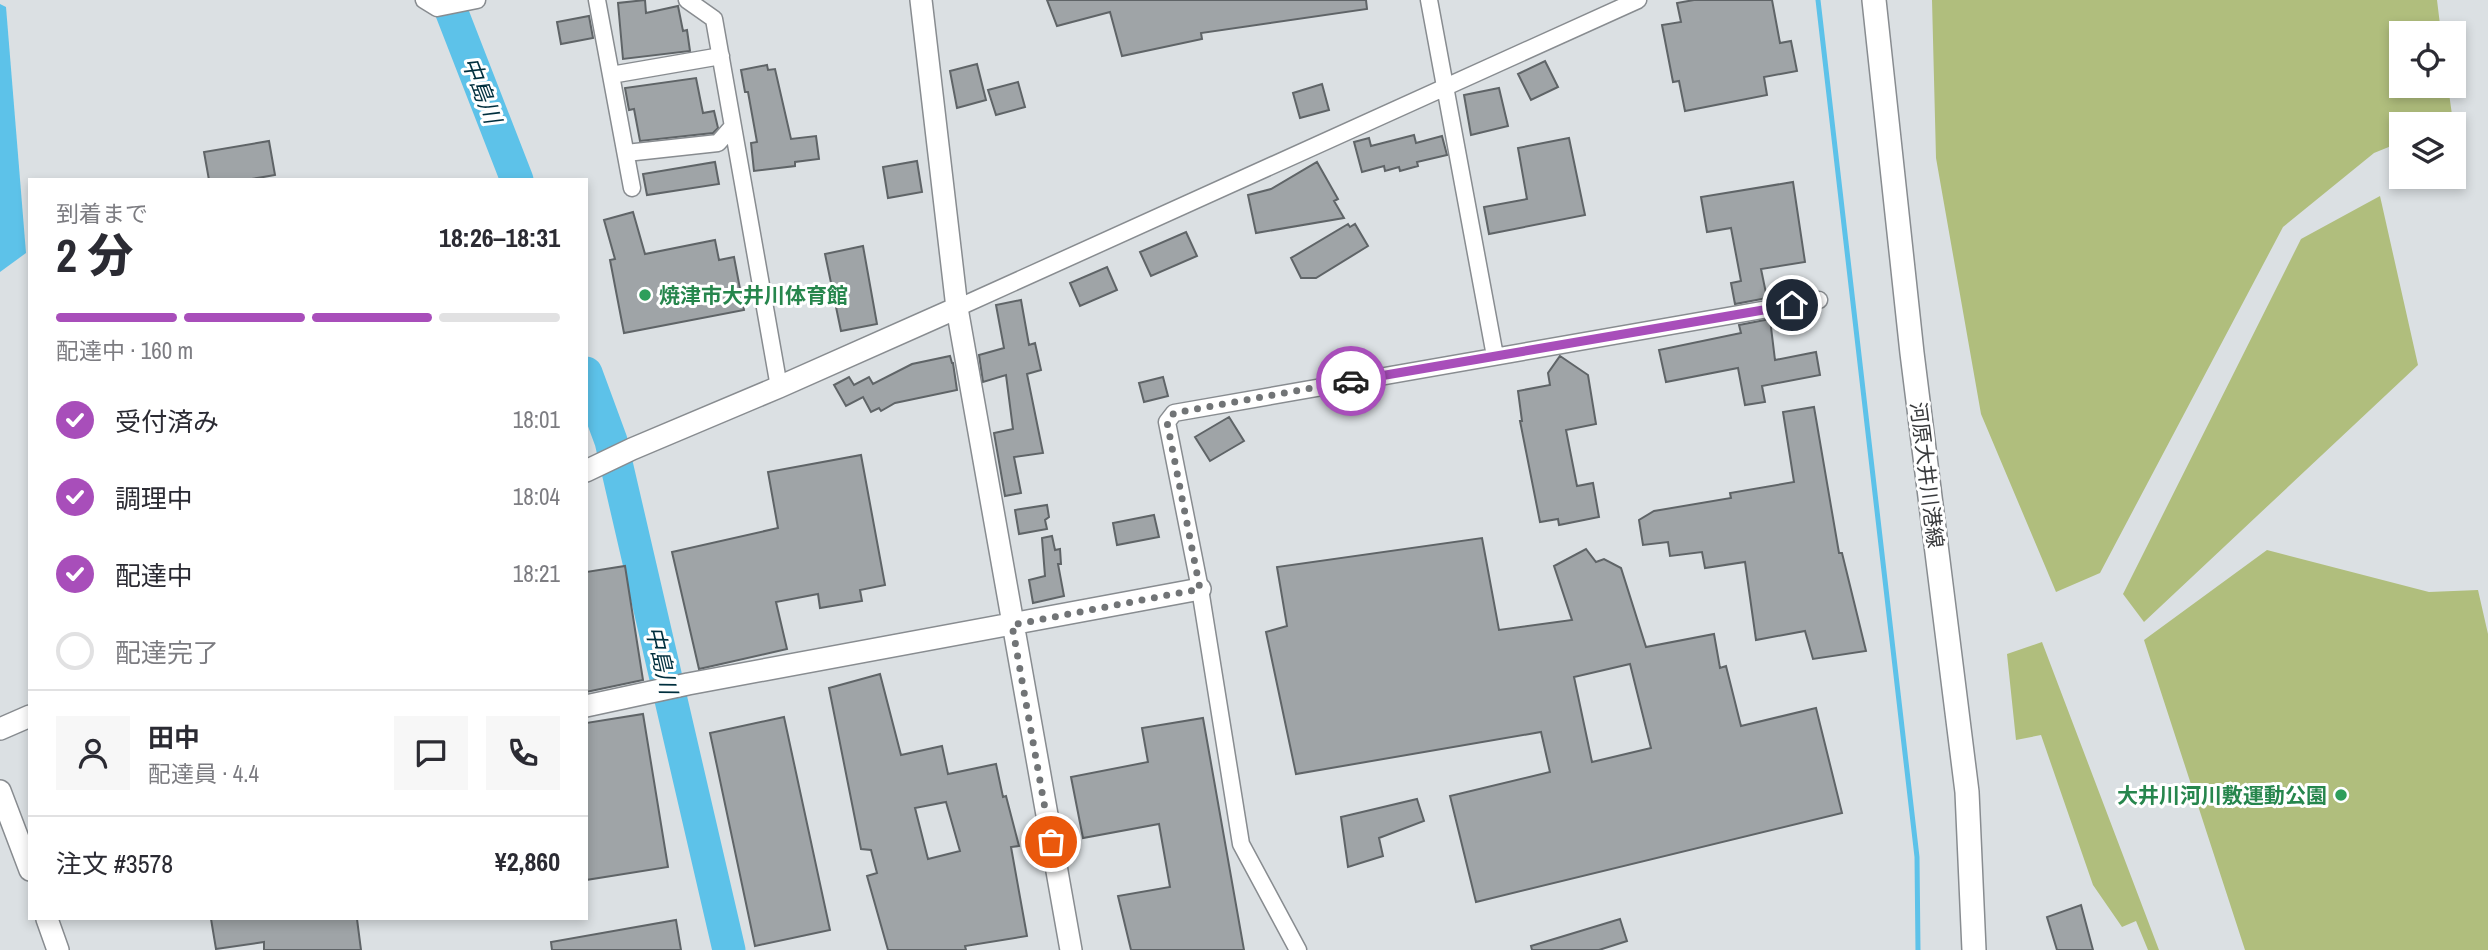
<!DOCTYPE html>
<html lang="ja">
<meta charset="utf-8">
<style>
:root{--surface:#fff;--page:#f7f7f7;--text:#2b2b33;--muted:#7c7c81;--line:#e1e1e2;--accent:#a84eba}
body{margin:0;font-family:"Archivo Narrow","Noto Sans JP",sans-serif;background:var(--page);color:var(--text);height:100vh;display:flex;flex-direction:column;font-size:26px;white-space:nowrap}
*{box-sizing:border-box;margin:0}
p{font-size:23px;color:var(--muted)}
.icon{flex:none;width:38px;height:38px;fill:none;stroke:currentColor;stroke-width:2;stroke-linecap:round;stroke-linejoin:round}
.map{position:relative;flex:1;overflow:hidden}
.side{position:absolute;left:28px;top:178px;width:560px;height:742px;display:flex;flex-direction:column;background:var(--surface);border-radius:0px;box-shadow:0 4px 10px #0003}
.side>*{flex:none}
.buttons{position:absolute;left:2389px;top:21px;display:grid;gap:14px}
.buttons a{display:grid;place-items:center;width:77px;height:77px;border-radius:0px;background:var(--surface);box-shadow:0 4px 10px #0003;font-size:35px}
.pin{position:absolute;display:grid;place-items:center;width:60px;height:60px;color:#fff;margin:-30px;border:4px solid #fff;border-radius:50%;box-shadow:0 2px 7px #0007}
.courier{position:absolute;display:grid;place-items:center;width:70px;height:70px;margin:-35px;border:5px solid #a84eba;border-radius:50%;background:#fff;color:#222;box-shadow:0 2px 9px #0007}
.head em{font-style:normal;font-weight:800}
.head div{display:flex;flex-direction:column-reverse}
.head{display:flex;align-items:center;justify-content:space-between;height:119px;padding:0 28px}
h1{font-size:46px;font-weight:800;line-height:52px}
.bar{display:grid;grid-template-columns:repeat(4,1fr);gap:10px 7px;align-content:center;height:84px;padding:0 28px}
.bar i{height:9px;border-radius:5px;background:var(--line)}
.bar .on{background:var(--accent)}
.bar p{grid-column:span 4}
.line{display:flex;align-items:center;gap:18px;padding:0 28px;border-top:2px solid var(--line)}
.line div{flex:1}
.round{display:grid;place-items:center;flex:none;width:74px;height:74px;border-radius:0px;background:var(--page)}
ol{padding:0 28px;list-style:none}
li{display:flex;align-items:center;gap:21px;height:77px}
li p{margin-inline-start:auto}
li .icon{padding:7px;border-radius:50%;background:var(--accent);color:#fff;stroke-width:4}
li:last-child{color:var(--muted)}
li i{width:38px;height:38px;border:4px solid var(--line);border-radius:50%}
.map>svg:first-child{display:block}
.green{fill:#b0be7d}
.water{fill:#5dc2e9}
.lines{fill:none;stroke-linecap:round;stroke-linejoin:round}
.stream{stroke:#5dc2e9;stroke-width:5}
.river{stroke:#5dc2e9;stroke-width:33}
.building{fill:#9fa4a7;stroke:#5f6467;stroke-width:2;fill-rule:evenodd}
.minor-casing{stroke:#888c90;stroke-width:19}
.tertiary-casing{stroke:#888c90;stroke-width:24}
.secondary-casing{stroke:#888c90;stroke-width:26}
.minor{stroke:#fff;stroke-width:16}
.tertiary{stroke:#fff;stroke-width:21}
.secondary{stroke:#fff;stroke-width:23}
.done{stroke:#717476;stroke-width:7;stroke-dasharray:0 12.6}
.route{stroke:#a84eba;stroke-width:9}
.leisure-dot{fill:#2e9e5b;stroke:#fff;stroke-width:2.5}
.labels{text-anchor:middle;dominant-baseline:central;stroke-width:6;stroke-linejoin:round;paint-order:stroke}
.leisure-label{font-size:21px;font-weight:bold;fill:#27864d;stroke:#fff;text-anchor:start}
.street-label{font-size:21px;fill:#383a3c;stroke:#fff}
.water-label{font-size:23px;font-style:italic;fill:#002f3e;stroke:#fff}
</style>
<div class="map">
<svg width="2488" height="950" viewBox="0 0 2488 950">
<rect width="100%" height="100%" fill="#dbe0e3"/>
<path class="green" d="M1932,0h505l4,33h-40v53h47l5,36 -7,2h-45v18l-27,11 -91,74 -183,346 -44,19 -75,-178 -45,-256z
M2380,196l38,169 -274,257 -21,-28 178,-355z
M2267,550l162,42 49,-2 10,44v316h-243l-101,-310z
M2042,642l117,308h-11l-12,-29 -14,6 -29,-42 -52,-150 -25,5 -9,-86z"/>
<path class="water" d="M0,4l6,3 20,246 -26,19z"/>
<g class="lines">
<path class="stream" d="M1818,0l99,857 1,93"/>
<path class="river" d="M447,0l70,180
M586,373l25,68 118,509"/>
</g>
<path class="building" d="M645,0l1,13 32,-7 5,25 4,-1 3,21 -67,8 -5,-56z
M1047,0h319l1,9 -166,24 1,6 -80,17 -12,-44 -53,14z
M1694,0h78l8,43 11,-2 6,30 -33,6 3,18 -82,16 -6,-30 -6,1 -11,-57 19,-3 -4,-19z
M589,16l4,22 -32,6 -4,-22z
M1545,61l13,26 -27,13 -13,-26z
M977,64l9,36 -29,8 -7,-37z
M767,65l1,5 7,-1 16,70 25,-3 3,23 -24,3v4l-41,5 -3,-28 6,-1 -9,-50h-3l-4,-22z
M696,78l7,35 11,-2 4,17 -5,5 -73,8 -6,-32 -5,1 -4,-22z
M1018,82l7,25 -29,8 -8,-25z
M1322,84l7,26 -29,8 -7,-25z
M1499,88l9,38 -37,9 -7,-40z
M1414,135l2,8 26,-7 5,19 -30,7 1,4 -18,5 -1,-4 -14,4 -1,-5 -22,6 -8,-30 15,-4 2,8z
M1569,138l16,77 -96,19 -5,-27 43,-8 -9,-51z
M269,141l6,34 -29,5h-37l-5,-28z
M917,161l5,31 -34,6 -5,-31z
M715,162l4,22 -72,11 -4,-21z
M1317,162l21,37 -4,2 10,17 -88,15 -8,-38 23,-6z
M1793,182l12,80 -44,7 6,29 -32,6 -4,-21 10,-2 -10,-53 -24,4 -6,-35z
M633,212l12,42 70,-14 4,20 15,-3 10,53 -120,23 -14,-73 5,-1 -11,-39z
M1348,224l2,3 5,-3 13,22 -52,32h-15l-10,-20z
M1186,232l11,24 -46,20 -11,-24z
M863,246l14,78 -36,7 -16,-77z
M1107,267l10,23 -37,16 -10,-23z
M1021,300l8,45 6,-2 6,27 -14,4 16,79 -29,4 7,36 -16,3 -11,-63 19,-4 -7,-54 -23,7 -4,-27 25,-7 -8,-43z
M1770,319l5,41 41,-8 4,23 -58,11 3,16 -20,3 -7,-37 -72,14 -7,-32 82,-17 -2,-8z
M950,356l2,7h1l4,27 -62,13 -14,8 -2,-3 -8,4 -8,-15 -17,9 -12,-21 15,-8 5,8 15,-8 4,7 39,-20z
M1560,356l28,19 8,49 -30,6 11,56 16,-3 6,34 -40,8 -1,-6 -18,3 -20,-101h2l-4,-30 32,-6 -2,-12z
M1163,377l5,19 -24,6 -5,-19z
M1814,407l25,146h3l24,98 -53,8 -8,-28 -49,9 -11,-78 -40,6 -3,-16 -32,4 -2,-14 -25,3 -4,-25 15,-9 77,-13 -1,-5 64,-11 -11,-70z
M1229,417l15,24 -34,20 -15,-24z
M861,455l24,130 -25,5 2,11 -42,7 -2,-14 -42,8 11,47 -88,20 -27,-117 106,-24 -10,-56z
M1047,505l2,12 -4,3 2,9 -28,5 -4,-24z
M1154,515l5,22 -42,8 -4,-22z
M1052,536l3,14 5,-1 1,15h-3l6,32 -31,7 -4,-23 16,-4 -3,-38z
M1482,538l17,92 73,-10 -18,-54 32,-17 10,13 8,-3 17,9 25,79 68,-13 6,34 6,-2 15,60 75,-18 26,105 -366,89 -26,-106 100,-24 -9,-40 -245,42 -30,-142 21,-6 -10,-59zM1630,664l21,84 -59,14 -18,-85z
M625,566l18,114 -57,12v-120z
M880,674l21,81 41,-9 6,28 48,-10 7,33 3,-1 13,50 -8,1 16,89 -62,10 1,4h-78l-21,-74 10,-3 -6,-23 -10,-1 -32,-161zM946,802l14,49 -32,8 -13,-51z
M643,714l25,153 -82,13v-157z
M784,717l46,213 -75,16 -45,-213z
M1203,718l41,232h-113l-13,-54 52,-9 -11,-63 -76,14 -12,-61 77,-15 -6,-34z
M1417,799l7,22 -45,17 4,18 -35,11 -7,-50z
M2081,905l12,45h-36l-10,-33z
M211,919h146l4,31h-97v-8l-48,7z
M1620,919l7,22 -28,9h-67l-1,-4z
M676,920l5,30h-129l-1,-8z"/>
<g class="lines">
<g class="minor-casing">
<path id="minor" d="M424,0l13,8 40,-8
M597,0l35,188
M687,0l27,19 65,368
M1429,0l66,356
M611,75l110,-19
M626,153l92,-10 15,-17
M957,308l681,-308
M1298,950l-57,-106 -41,-255 -33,-167 7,-9 645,-113"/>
</g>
<g class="tertiary-casing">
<path id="tertiary" d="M921,0l36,308 114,642
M586,471l46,-22 147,-62 178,-79
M586,706l102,-22 512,-95
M0,729l30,-13
M0,791l30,79
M47,919l11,31"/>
</g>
<g class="secondary-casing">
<path id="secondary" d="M1874,0l38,353 55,439 7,158"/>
</g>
<use href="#minor" class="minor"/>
<use href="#tertiary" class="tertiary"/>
<use href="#secondary" class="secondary"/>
</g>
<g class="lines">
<path class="done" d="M1051,842l-39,-217 188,-36 -33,-167 7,-9 177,-32"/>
<path class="route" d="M1351,381l441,-76"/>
</g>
<g class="leisure-dot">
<circle cx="645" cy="295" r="7"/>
<circle cx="2341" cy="795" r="7"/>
</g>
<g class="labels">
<g class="leisure-label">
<text x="659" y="295">焼津市大井川体育館</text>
<text x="2327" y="795" text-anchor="end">大井川河川敷運動公園</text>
</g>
<g class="street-label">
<text transform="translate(1927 475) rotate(83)">河原大井川港線</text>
</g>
<g class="water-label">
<text transform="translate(482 90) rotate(69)">中島川</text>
<text transform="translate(662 660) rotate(77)">中島川</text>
</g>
</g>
</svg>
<div class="buttons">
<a><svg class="icon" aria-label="locate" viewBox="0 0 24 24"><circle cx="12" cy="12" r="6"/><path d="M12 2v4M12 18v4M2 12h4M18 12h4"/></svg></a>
<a><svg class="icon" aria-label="layers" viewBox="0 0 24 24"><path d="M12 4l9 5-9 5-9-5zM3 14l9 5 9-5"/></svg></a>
</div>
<div class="pin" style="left:1051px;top:842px;background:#ea580c"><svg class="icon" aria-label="bag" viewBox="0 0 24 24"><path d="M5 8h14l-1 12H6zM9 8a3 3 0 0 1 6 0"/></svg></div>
<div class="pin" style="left:1792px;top:305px;background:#1f2937"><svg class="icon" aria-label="home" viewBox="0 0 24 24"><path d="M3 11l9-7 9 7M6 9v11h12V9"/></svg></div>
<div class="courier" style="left:1351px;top:381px"><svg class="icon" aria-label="car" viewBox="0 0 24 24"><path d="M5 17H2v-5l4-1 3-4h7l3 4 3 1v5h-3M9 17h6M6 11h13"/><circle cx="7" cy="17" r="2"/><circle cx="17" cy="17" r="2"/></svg></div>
<section class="side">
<div class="head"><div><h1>2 分</h1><p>到着まで</p></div><em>18:26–18:31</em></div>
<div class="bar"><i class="on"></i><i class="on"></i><i class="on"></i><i></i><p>配達中 · 160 m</p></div>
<ol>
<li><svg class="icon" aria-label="check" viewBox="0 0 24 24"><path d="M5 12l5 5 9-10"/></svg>受付済み<p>18:01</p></li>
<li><svg class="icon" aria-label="check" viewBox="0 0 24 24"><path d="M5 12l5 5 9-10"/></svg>調理中<p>18:04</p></li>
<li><svg class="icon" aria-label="check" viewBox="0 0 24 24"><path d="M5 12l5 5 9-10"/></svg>配達中<p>18:21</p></li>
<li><i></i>配達完了</li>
</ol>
<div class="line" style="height:126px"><a class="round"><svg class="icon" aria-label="person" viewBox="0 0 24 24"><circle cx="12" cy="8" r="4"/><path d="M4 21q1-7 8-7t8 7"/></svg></a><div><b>田中</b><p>配達員 · 4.4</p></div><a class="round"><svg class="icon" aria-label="chat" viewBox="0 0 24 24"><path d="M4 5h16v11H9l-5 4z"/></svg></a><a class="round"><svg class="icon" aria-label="phone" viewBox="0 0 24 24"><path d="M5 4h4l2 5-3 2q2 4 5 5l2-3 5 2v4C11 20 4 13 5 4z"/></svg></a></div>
<div class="line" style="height:91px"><div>注文 #3578</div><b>¥2,860</b></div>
</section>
</div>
